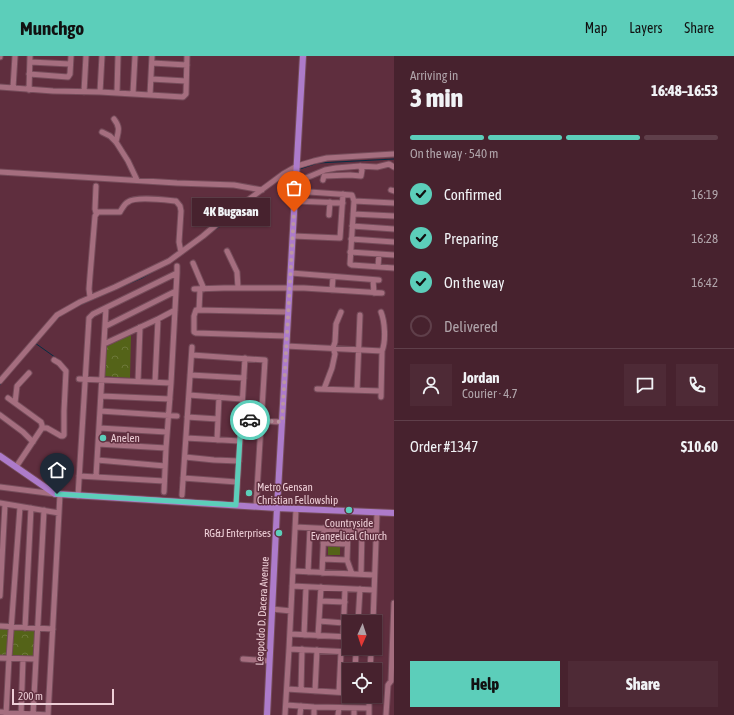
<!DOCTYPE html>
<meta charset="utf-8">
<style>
:root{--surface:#47222e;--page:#4e2a36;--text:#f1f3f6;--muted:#b0a4aa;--line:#5f3f4a;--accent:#5cceba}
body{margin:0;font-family:"Asap Condensed",sans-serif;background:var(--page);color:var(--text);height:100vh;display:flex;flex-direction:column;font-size:15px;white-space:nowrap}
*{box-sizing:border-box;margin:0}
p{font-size:13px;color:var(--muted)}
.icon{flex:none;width:22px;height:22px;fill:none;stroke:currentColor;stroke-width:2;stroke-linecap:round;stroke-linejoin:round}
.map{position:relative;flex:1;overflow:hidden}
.side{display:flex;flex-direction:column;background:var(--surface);width:340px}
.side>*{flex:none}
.needle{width:26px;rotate:183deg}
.fabs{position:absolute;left:342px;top:559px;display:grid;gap:8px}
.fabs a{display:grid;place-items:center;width:40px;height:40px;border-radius:0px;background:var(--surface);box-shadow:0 1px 3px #0004,0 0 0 1px var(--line);font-size:20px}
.scale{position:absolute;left:12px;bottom:10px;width:102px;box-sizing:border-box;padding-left:4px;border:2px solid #edced6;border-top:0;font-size:11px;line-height:14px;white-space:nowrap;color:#edced6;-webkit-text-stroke:3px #5f2e3e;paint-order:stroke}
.pin{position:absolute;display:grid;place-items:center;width:34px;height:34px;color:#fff;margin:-41px -17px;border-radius:50% 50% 50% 0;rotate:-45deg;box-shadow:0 0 4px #0007}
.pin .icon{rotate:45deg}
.courier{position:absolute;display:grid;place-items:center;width:40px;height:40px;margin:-20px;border:3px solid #5cceba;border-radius:50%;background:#fff;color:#222;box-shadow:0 1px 5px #0007}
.bubble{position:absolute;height:28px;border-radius:0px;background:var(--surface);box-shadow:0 1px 3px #0004,0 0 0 1px var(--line);font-size:13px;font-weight:800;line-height:28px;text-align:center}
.summary em{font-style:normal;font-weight:800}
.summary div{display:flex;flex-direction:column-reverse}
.summary{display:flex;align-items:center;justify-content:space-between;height:68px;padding:0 16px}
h1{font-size:26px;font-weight:800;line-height:30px}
.bar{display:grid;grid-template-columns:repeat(4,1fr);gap:6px 4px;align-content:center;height:48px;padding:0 16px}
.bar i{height:5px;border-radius:3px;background:var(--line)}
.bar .current{background:var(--accent)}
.bar p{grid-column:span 4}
.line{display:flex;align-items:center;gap:10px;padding:0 16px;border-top:1px solid var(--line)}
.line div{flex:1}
.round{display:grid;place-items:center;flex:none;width:42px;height:42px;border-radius:0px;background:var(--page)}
ol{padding:0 16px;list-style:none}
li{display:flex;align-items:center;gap:12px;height:44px}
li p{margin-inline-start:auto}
li .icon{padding:4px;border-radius:50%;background:var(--accent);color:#111;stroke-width:4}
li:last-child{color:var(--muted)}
li i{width:22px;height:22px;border:2px solid var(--line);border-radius:50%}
.button{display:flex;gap:8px;margin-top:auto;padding:8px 16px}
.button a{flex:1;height:46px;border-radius:0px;background:var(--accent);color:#111;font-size:16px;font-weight:800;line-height:46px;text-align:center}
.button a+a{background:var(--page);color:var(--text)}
header{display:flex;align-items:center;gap:24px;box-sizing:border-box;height:56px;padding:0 20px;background:var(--accent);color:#111}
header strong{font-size:19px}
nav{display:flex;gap:22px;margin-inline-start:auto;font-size:14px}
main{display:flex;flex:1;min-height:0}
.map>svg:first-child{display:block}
.park{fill:url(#park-crowns)}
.garden{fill:#546318}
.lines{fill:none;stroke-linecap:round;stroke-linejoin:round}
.stream{stroke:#052d44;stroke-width:1}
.minor-casing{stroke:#754c5a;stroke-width:7}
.major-casing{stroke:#754c5a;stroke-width:8}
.minor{stroke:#a56e7f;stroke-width:5}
.major{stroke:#ad7bca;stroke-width:6}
.done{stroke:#bb96a1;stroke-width:4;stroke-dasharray:0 7.2}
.route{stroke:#5cceba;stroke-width:5}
.poi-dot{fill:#5cceba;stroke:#5f2e3e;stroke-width:1.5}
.labels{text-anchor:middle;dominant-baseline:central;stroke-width:3;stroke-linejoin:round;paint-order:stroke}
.poi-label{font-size:11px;fill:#edced6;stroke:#5f2e3e;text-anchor:start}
.street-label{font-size:11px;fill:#edced6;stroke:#5f2e3e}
</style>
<header>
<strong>Munchgo</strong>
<nav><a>Map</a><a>Layers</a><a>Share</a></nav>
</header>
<main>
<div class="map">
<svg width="394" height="659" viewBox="0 0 394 659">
<defs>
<pattern id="park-crowns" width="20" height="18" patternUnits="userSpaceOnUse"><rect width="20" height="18" fill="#546318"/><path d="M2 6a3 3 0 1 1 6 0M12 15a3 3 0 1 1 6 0" fill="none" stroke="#6d7839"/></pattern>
</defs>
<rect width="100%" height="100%" fill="#5f2e3e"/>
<path class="park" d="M131,278l-1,44 -26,-2 2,-29z
M0,572l36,2 -1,27 -35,-1z"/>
<path class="garden" d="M328,489l12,1v9h-12z"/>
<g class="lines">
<path class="stream" d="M300,113l18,-6 76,-4
M207,179l12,-8 38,-30
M78,250l64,-28 27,-15
M55,265l8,-7
M35,287l24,17
M0,329l15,-18"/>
<g class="minor-casing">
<path id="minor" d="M0,1v-1
M30,6l40,2
M152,7l35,2
M29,18l39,3 2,-3 1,-18
M151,23l35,2
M0,31l53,4 47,1 83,5 3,-3 1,-38
M13,32l2,-32
M29,34l1,-34
M84,36l2,-36
M100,36l2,-36
M117,36l1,-36
M133,37l2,-37
M150,39l2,-39
M114,63c7,9 4,13 2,23
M102,76l8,4 6,6 12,19 9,19
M0,116l177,11 57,2 28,5
M323,124l1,-4 26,-1 11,1 1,-6 -2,-4
M296,125l10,-3 19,-8 11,-2 24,-2 17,1 12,-3 5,3
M96,130l-1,23 1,4
M391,134l3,1
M295,135l57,4 2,6 -4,63 2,1 42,3
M295,145l48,2
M354,145l40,2
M214,149l25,2
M353,158l41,2
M329,159l1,-13
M352,170l42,3
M293,180l47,2 3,-44
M351,183l43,3
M227,195l10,21 1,16
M350,196l44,3
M193,207l11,26
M378,211l1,-13
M177,217v-7
M291,217l88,7
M373,224l1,13
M194,233l30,-1h80l78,5
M332,234l1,-13
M90,241l-1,-8 1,-13 5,-60 3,-4h22c2,-3 4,-8 8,-10 7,-6 38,-2 48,-1l4,5 1,5 -2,31 2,10
M199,254l1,-21
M381,256c4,10 5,29 1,39l-1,46
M106,270l70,-35
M287,280l-91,-3 -2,-1v-16l2,-6 92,2
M104,288l54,-25 17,-9
M286,290l96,5
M192,299l73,5 -9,146
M190,319l54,3
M79,323l92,4
M0,325l57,-66 23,-13 35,-15 54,-26 34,-25 26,-22 54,-40 14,-8 17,-5 13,-3 67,-4
M138,325l2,-54
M155,326l3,-63
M317,333l64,2
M324,333l8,-21 3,-14 -2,-6 2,-6 1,-18 5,-12
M357,334l3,-75
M189,339l53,4
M101,340l69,3
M8,342l33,24 1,3v3l-26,39
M15,347l2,-17 12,-13
M100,355l77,5
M0,359l23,17 10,10
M187,361l31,2
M241,364l41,2
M42,372h5l14,8h2l1,-1v-24l2,-40 -7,-8 -5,-3
M99,372l68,4
M186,382l54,3
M217,384l2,-43
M98,388l68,4
M185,401l29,3 25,1
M97,404l68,6
M79,420l85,5
M96,421l10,-169
M183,422l54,4
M0,431l55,7
M182,439l10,-148
M78,440l11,-178 4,-4 84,-41 -6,110 -5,65 -2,44
M0,447l59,10
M236,449l9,-147
M296,453l-7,140 82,4 1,-5
M295,471l81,4
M348,474l-1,30 5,14
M323,487l24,1
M323,503l24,1
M293,515l81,4
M308,516l2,-44
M322,517l2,-45
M361,518l1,-43
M292,530l82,4
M0,540l5,-92
M320,545l25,1
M272,553l19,2
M319,565l25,2
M358,566l2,-33
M373,566l4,-109
M0,570l53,3
M25,572l6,-120
M290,578l59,3
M304,579l2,-48
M318,580l3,-49
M343,581l2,-48
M0,602l36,1
M243,603l26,2
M355,614l1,-18
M370,614l1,-17
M287,633l62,4
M301,634l1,-41
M315,635l2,-41
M339,636l2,-40
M286,649l28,2 55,1
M0,656l48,3
M6,659l3,-57 11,-151
M21,659l2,-56
M33,659l11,-205
M48,659l12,-221
M285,659l4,-66
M300,659l1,-9
M314,659v-8
M338,659l1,-7
M354,659v-7
M369,659v-19
M386,659l2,-30 3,-4 3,-78"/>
</g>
<g class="major-casing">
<path id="major" d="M0,400l55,38h2l220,14 117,5
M267,659l10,-207 26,-452"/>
</g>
<use href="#minor" class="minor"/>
<use href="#major" class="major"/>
</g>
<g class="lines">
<path class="done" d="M250,364l32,2 12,-210"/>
<path class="route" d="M57,438l179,11 5,-85h9"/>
</g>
<g class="poi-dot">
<circle cx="103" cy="382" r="4"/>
<circle cx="249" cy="437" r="4"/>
<circle cx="349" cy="454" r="4"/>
<circle cx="279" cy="477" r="4"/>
</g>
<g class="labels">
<g class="poi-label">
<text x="111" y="382">Anelen</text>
<text x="257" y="431">Metro Gensan<tspan x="257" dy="13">Christian Fellowship</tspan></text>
<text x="349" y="467" text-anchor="middle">Countryside<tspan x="349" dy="13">Evangelical Church</tspan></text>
<text x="271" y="477" text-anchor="end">RG&amp;J Enterprises</text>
</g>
<g class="street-label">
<text transform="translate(262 555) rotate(-87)">Leopoldo D. Dacera Avenue</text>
</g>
</g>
</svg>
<div class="fabs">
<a><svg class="needle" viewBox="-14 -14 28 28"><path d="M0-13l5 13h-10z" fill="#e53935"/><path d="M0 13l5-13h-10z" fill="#b0a4aa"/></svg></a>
<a><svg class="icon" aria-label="locate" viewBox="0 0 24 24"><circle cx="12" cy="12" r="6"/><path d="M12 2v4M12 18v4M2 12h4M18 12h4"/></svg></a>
</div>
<div class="scale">200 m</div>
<div class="pin" style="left:294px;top:156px;background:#ea580c"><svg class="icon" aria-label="bag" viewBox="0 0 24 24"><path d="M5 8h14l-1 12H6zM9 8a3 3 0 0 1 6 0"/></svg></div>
<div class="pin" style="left:57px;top:438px;background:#1f2937"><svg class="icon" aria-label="home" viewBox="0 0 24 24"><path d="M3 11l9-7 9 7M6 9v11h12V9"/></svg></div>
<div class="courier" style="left:250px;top:364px"><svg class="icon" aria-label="car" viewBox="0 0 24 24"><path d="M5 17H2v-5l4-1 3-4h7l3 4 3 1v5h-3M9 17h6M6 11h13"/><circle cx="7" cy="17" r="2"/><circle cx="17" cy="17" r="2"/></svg></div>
<div class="bubble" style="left:192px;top:142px;width:78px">4K Bugasan</div>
</div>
<section class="side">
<div class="summary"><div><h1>3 min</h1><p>Arriving in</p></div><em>16:48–16:53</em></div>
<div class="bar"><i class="current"></i><i class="current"></i><i class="current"></i><i></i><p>On the way · 540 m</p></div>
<ol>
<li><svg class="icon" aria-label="check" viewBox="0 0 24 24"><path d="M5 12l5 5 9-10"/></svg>Confirmed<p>16:19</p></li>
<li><svg class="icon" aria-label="check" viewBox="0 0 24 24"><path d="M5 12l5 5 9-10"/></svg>Preparing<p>16:28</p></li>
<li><svg class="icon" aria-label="check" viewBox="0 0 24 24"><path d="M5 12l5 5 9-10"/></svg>On the way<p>16:42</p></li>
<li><i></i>Delivered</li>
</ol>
<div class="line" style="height:72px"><a class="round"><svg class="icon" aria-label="person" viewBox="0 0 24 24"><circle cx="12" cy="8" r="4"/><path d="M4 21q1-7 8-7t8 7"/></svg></a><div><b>Jordan</b><p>Courier · 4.7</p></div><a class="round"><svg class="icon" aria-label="chat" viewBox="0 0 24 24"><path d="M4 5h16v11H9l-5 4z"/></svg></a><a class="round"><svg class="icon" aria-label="phone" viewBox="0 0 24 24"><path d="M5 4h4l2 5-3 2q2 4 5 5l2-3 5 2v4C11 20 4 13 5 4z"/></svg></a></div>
<div class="line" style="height:52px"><div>Order #1347</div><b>$10.60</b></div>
<div class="button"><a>Help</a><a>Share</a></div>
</section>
</main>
